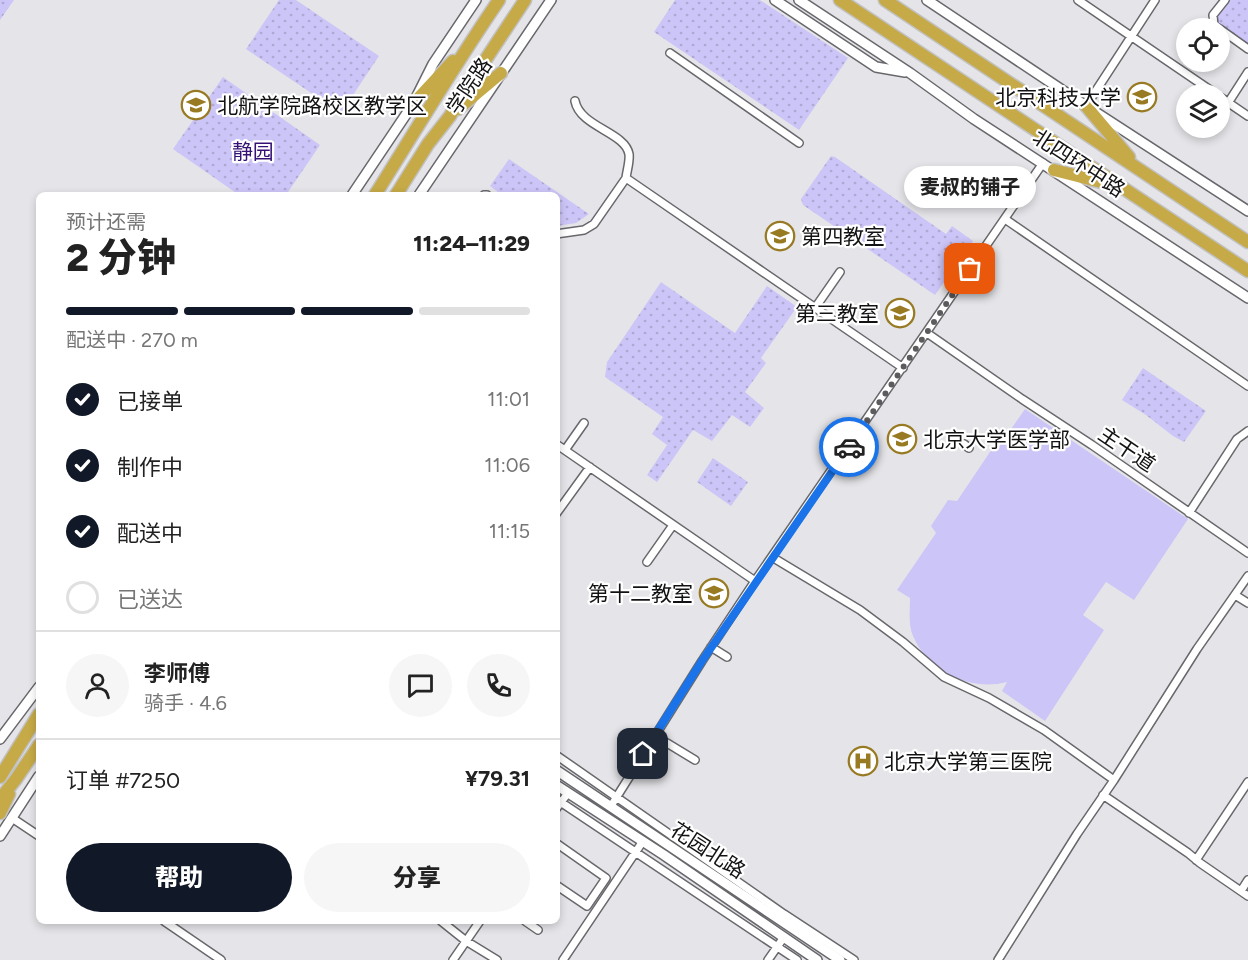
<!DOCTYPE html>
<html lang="zh">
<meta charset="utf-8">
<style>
:root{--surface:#fff;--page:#f6f6f6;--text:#222;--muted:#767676;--line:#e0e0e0;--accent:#111827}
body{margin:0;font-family:Figtree,"Noto Sans SC",sans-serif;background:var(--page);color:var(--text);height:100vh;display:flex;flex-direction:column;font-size:22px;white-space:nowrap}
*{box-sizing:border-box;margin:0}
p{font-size:20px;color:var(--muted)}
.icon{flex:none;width:33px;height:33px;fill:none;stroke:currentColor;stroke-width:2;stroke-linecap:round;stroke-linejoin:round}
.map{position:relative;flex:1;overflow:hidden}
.drawer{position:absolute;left:36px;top:192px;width:524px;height:732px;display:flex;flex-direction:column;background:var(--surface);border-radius:9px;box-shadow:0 3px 9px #0003}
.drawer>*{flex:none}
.buttons{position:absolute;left:1176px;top:18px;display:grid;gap:12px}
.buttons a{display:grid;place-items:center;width:54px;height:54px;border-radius:50%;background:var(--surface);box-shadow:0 3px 9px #0003;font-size:30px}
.pin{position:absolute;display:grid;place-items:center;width:51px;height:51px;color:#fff;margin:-26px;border-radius:12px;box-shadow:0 3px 9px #0006}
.courier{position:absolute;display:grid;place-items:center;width:60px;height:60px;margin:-30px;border:4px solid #1a73e8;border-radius:50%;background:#fff;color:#222;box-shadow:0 2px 8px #0007}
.bubble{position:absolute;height:42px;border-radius:21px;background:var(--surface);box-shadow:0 3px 9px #0003;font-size:20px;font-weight:800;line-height:42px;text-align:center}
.summary em{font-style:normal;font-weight:800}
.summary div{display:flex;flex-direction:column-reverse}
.summary{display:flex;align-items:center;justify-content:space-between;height:102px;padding:0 30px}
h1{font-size:39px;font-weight:800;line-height:45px}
.bar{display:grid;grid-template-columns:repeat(4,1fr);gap:9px 6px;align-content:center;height:72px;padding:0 30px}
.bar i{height:8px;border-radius:4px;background:var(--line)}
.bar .on{background:var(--accent)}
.bar p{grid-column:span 4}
.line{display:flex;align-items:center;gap:15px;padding:0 30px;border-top:2px solid var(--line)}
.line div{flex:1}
.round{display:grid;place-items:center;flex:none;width:63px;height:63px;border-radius:32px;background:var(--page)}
ol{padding:0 30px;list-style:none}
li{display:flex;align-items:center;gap:18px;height:66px}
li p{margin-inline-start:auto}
li .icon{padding:6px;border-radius:50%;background:var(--accent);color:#fff;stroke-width:4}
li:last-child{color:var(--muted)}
li i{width:33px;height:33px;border:3px solid var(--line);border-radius:50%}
.primary-button{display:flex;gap:12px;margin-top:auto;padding:12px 30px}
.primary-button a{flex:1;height:69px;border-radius:36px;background:var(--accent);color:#fff;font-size:24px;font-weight:800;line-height:69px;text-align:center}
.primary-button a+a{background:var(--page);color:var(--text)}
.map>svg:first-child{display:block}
.green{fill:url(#green-dots)}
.pitch{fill:#ccc5f7}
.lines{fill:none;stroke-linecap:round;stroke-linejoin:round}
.minor-casing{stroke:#68676b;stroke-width:10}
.tertiary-casing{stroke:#68676b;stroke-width:12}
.trunk-casing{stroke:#c1c1c2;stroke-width:15}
.minor{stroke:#fff;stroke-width:7}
.tertiary{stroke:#fff;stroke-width:9}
.trunk{stroke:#c6aa47;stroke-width:12}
.done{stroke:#5c5c5f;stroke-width:6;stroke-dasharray:0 10.8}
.route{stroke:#1a73e8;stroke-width:8}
.labels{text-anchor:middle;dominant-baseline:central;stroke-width:4.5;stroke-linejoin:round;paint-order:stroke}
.street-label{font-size:21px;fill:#121214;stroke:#fff}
.poi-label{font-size:21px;fill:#121214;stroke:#fff;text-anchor:start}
.park-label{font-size:21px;fill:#351275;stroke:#fff}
</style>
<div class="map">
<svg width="1248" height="960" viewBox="0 0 1248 960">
<defs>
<pattern id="green-dots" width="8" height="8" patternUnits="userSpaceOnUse" patternTransform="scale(1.5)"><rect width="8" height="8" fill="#ccc5f7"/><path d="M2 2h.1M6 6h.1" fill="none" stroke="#aea8d3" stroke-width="1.8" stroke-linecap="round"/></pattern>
</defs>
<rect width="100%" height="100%" fill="#e5e5e9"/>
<path class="green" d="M0,0h14l-14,20z
M279,0h17l83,56 -38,57 -95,-64z
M675,0h85l88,58 -49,72 -145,-98z
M1225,0h23v49l-30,-21 -5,-13z
M223,77l97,68 -34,50h-47l-66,-46z
M831,156l4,1 111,77 6,-8 21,15 -38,54 -132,-90 -2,-6z
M509,159l80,55 -13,9 -19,3 -1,-31h-54l-12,-9z
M661,282l74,51 32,-47 30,21 -36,51 5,5 -21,29 19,16 -14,19 -18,-12 -20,26 -19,-11 -36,52 -10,-7 20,-30 -15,-11 11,-17 -58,-40 2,-15z
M1143,368l63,43 -22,31 -11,-6 -27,-21 -24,-15z
M713,458l35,24 -17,24 -34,-24z"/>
<path class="pitch" d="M1025,409l163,110 -54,81 -28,-18 -23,33 21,15 -59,91 -43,-30 5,-9c-37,10 -79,-11 -94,-46 -5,-12 -3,-25 -3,-38l-13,-8 39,-57 -5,-7 17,-26 9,1 37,-55 4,2z"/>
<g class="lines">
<g class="minor-casing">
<path id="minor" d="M1078,0l138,94
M1218,28l-4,-2 -1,-11 12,-15
M1220,29l28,20
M670,53l129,90
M1220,97l28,19
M575,101c5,26 50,31 54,53 1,7 -2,16 -3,24
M1228,103l20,-31
M1086,106l69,-106
M484,195h3
M1005,219l243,167
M556,234l28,-4 10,-6 32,-46 277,190
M815,308l25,-36
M927,333l95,66 70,46 156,108
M556,444l199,137
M964,444l5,4
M565,450l19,-27
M1189,513l48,-74 11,-8
M556,514l34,-47
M772,557l88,53 43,32 41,35 45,21 55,32 70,50
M647,562l26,-37
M1235,595l13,8
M711,647l16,10
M667,743l28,17
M556,755l228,159 70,46
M1103,795l85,58 12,10 48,33
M556,799l241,161
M611,806l91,-145 53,-80 288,-418
M556,809l12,-16
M12,818l27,18
M556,843l50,35 -19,28 -31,-21
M1196,860l52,-78
M1241,891l7,-11
M164,921l57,39
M441,921l25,20 31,19
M525,921l13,9
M453,960l27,-39
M563,960l80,-119
M768,960l16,-23
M998,960l79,-126 37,-54 83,-131 51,-73"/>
</g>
<g class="tertiary-casing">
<path id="tertiary" d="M775,0l101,67 29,5
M799,0l111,73 64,46 274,179
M927,0l159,106 162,105
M352,195l61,-91 20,-40 43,-64
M419,195l132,-195
M0,739l39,-52
M556,770l284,190
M556,785l108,70 153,105
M0,836l39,-60"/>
</g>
<g class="trunk-casing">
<path id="trunk" d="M840,0l408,271
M885,0l363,242
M413,104l40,-43
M1086,106l43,51
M458,109l43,-36
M1054,170l59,15
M375,195c41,-65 80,-131 124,-195
M396,195l32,-51 22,-28 9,-16 66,-100
M0,777l39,-63
M0,799l16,-20 23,-34
M0,813l9,-19"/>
</g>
<use href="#minor" class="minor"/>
<use href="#tertiary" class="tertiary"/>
<use href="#trunk" class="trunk"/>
</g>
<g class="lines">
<path class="done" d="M849,447l121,-178"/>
<path class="route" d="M643,754l59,-93 147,-214"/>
</g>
<defs>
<g id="university-ring" transform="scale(1.5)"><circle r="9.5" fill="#fff" stroke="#977a22" stroke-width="1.5"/><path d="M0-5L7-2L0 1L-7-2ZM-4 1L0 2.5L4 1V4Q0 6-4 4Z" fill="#977a22"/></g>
<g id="hospital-ring" transform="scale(1.5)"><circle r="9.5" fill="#fff" stroke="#977a22" stroke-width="1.5"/><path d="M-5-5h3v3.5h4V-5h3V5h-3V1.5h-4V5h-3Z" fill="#977a22"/></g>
</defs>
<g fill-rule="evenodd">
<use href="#university-ring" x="1142" y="97"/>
<use href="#university-ring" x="196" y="105"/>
<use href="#university-ring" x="780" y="236"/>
<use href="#university-ring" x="900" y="313"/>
<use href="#university-ring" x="902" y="439"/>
<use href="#university-ring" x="714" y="593"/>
<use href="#hospital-ring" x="863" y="761"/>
</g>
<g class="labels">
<g class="street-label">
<text transform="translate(469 86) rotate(-56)">学院路</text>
<text transform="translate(1079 163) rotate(33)">北四环中路</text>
<text transform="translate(1127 449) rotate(34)">主干道</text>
<text transform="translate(708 850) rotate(33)">花园北路</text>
</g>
<g class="poi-label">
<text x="1121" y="97" text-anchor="end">北京科技大学</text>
<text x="217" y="105">北航学院路校区教学区</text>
<text x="801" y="236">第四教室</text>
<text x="879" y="313" text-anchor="end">第三教室</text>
<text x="923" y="439">北京大学医学部</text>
<text x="693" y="593" text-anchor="end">第十二教室</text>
<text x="884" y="761">北京大学第三医院</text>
</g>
<g class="park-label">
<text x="253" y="151">静园</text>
</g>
</g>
</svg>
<div class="buttons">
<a><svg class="icon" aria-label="locate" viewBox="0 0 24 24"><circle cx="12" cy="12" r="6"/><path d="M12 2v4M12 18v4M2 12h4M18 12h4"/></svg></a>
<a><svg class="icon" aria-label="layers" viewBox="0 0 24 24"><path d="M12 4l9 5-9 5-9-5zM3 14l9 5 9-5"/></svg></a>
</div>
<div class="pin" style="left:970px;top:269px;background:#ea580c"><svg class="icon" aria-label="bag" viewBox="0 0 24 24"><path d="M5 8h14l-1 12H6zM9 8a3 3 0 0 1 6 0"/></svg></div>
<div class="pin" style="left:643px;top:754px;background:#1f2937"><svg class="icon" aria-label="home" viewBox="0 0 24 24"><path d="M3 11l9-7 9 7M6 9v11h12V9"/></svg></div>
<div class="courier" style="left:849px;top:447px"><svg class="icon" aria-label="car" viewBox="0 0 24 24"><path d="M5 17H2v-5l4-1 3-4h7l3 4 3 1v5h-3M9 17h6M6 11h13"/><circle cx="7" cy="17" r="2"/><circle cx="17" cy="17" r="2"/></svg></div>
<div class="bubble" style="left:904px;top:166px;width:132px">麦叔的铺子</div>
<section class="drawer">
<div class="summary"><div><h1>2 分钟</h1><p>预计还需</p></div><em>11:24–11:29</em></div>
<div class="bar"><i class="on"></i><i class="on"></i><i class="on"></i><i></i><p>配送中 · 270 m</p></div>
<ol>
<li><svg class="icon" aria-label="check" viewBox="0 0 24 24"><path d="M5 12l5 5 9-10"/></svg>已接单<p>11:01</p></li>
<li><svg class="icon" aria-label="check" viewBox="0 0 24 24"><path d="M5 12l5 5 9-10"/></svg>制作中<p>11:06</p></li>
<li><svg class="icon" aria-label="check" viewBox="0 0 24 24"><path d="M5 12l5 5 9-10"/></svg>配送中<p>11:15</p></li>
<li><i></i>已送达</li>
</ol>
<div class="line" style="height:108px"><a class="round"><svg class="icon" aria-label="person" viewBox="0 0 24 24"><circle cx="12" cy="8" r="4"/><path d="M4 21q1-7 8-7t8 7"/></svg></a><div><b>李师傅</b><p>骑手 · 4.6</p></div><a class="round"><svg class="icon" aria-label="chat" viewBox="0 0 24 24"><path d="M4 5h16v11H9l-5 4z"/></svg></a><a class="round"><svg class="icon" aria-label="phone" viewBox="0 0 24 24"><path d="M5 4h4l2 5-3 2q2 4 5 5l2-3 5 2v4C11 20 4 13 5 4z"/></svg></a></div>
<div class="line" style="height:78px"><div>订单 #7250</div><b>¥79.31</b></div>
<div class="primary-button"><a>帮助</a><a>分享</a></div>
</section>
</div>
